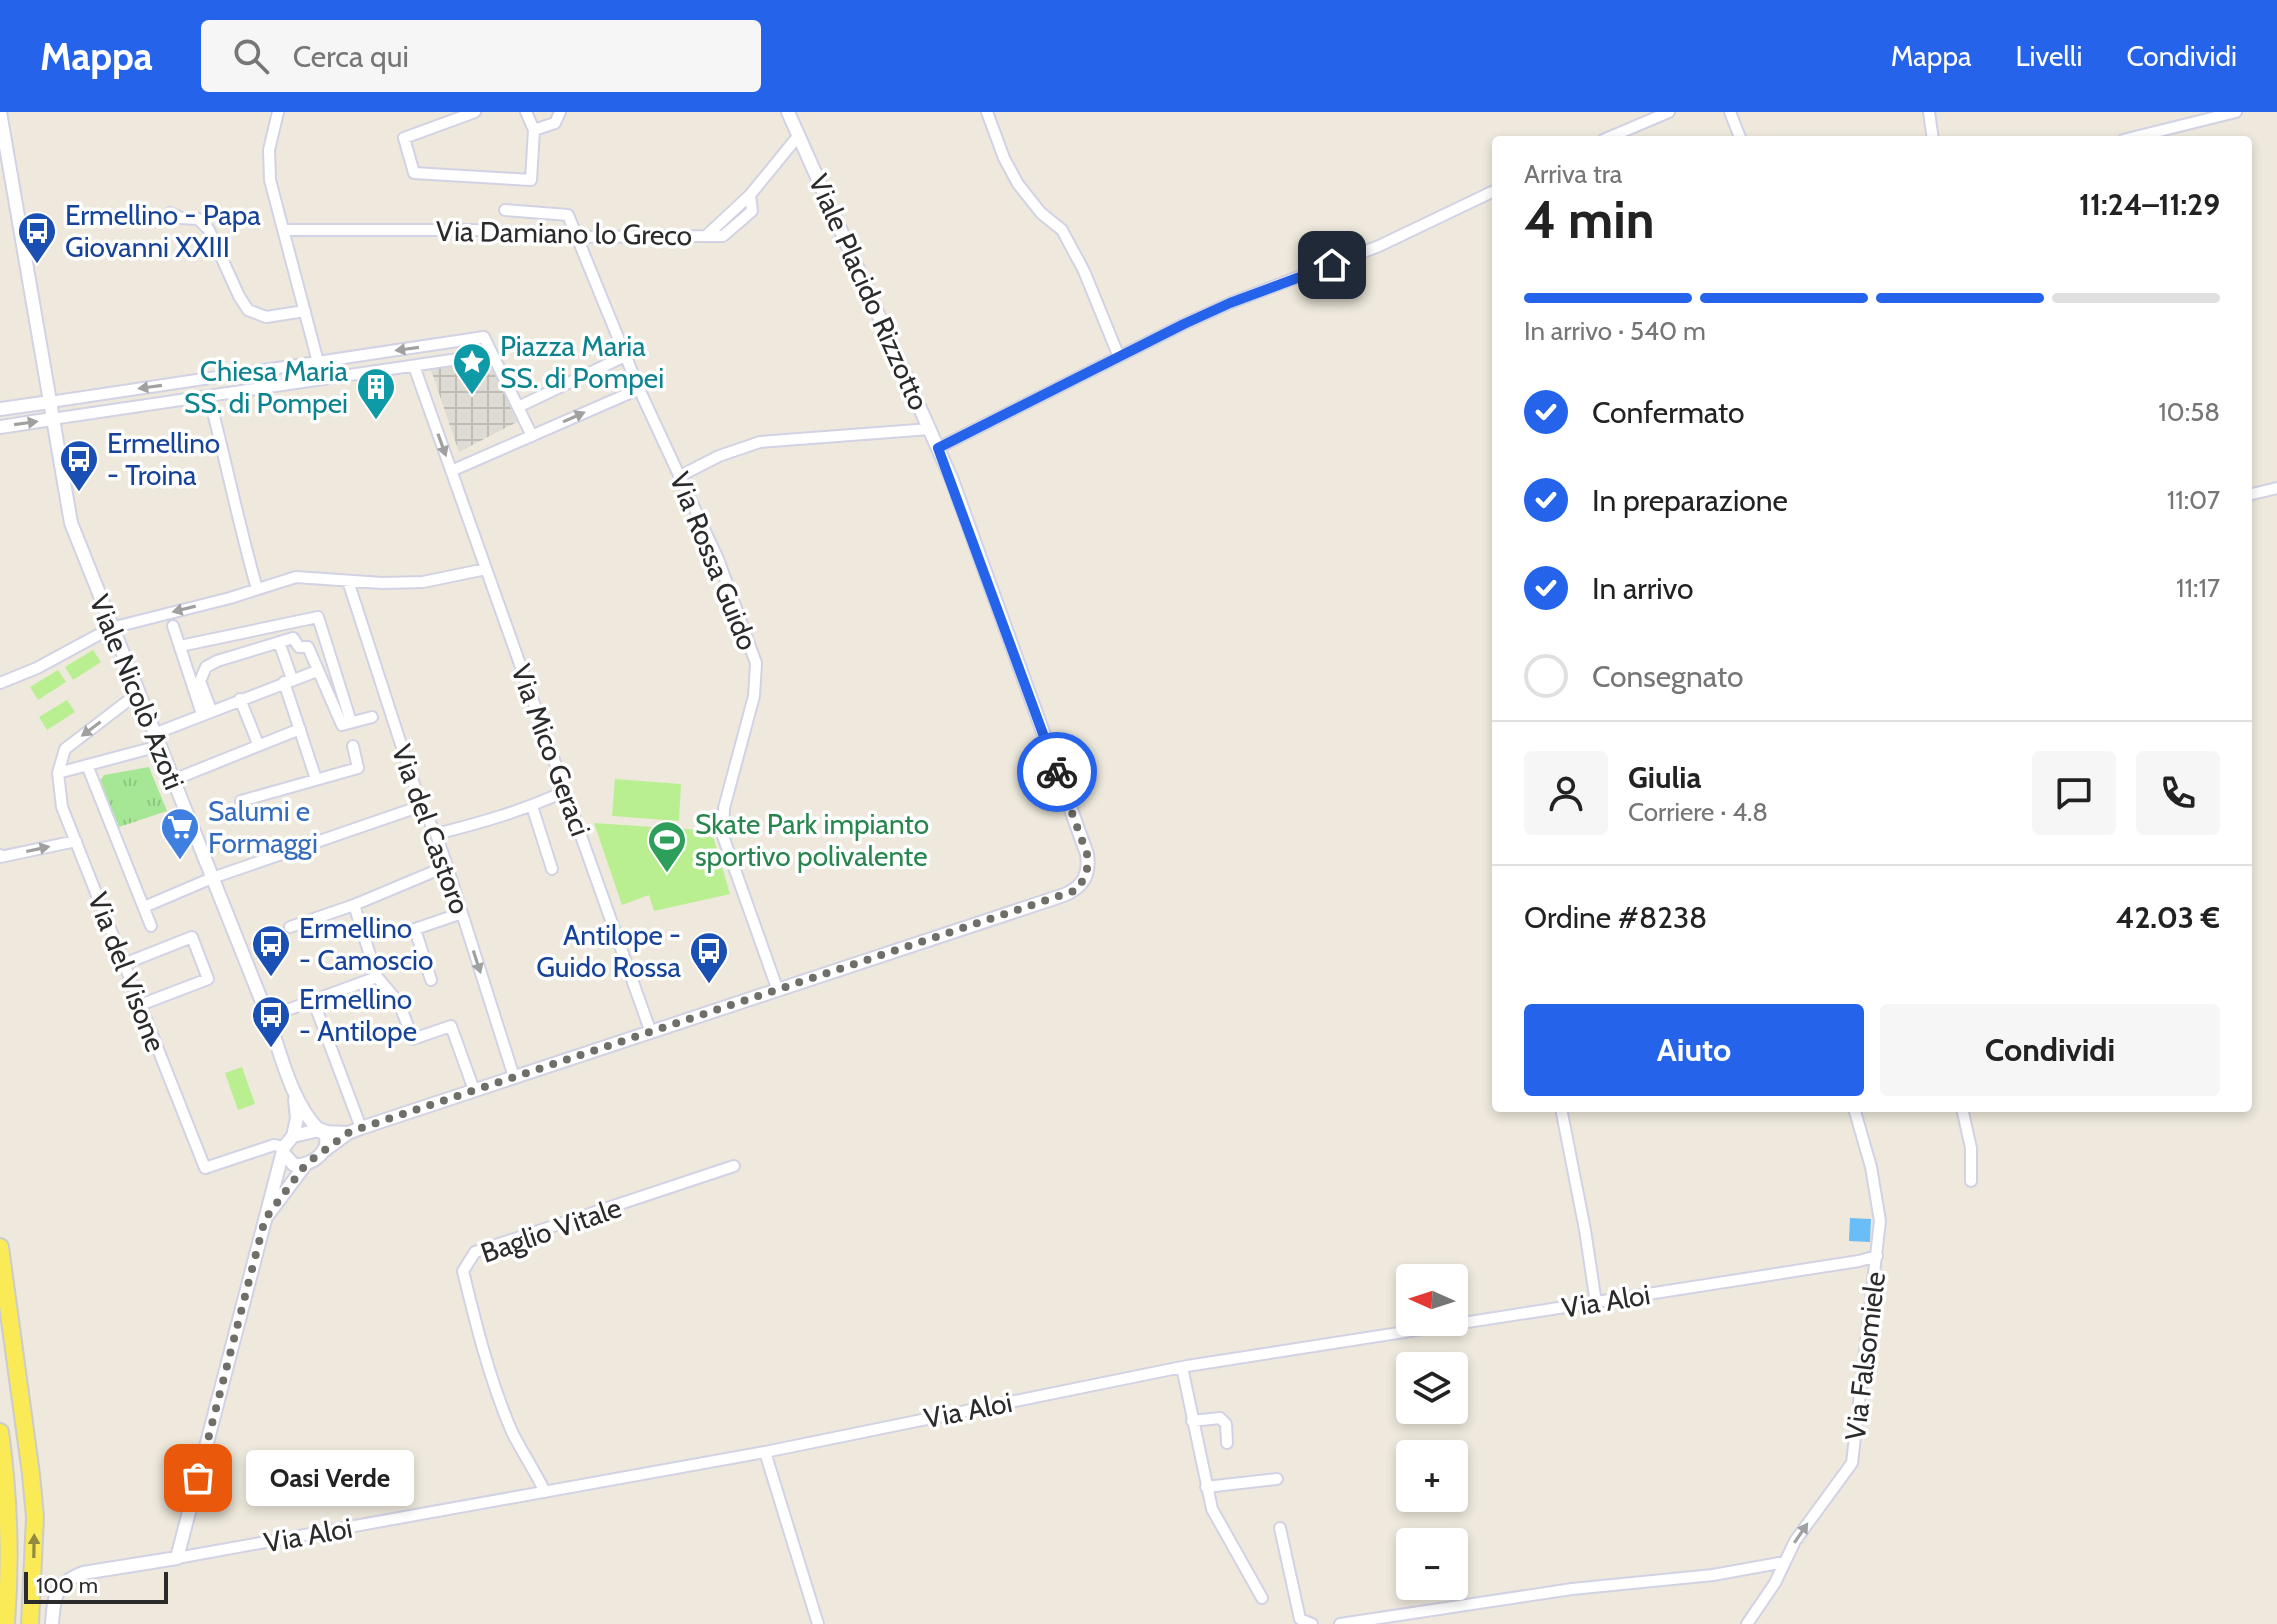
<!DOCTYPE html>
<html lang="it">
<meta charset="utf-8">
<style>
:root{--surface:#fff;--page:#f6f6f6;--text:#222;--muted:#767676;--line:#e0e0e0;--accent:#2563eb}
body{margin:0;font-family:Cabin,sans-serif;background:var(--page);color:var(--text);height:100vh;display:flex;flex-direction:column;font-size:30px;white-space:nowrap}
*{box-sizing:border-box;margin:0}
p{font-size:26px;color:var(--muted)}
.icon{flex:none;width:44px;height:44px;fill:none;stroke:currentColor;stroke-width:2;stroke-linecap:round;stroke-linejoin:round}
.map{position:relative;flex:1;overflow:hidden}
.side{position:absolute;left:1492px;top:24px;width:760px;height:976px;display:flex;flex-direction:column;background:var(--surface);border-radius:8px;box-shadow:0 4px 12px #0003}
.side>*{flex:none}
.needle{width:52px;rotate:273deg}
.controls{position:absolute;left:1396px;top:1152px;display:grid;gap:16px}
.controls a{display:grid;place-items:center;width:72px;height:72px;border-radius:8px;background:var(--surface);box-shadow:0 4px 12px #0003;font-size:40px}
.scale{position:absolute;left:24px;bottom:20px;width:144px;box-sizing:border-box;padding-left:8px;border:4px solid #2b2b2b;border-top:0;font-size:22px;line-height:28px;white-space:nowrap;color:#2b2b2b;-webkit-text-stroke:6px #fff;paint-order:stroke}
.pin{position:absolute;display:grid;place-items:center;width:68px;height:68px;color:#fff;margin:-34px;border-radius:16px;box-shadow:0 4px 12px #0006}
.courier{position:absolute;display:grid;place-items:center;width:80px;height:80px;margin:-40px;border:6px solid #2563eb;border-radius:50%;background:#fff;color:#222;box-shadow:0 2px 10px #0007}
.bubble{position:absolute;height:56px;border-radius:8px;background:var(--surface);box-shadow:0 4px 12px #0003;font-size:26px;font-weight:700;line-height:56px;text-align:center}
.overview em{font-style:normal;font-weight:700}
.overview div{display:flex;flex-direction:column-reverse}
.overview{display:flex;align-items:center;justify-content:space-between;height:136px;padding:0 32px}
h1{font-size:52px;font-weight:700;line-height:60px}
.bar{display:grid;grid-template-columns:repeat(4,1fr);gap:12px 8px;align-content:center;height:96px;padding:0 32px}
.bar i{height:10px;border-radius:6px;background:var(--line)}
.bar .on{background:var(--accent)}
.bar p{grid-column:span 4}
.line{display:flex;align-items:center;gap:20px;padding:0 32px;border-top:2px solid var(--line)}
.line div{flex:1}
.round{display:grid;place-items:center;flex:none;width:84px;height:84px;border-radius:8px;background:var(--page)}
ol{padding:0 32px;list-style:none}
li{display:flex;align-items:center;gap:24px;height:88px}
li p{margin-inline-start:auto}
li .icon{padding:8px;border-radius:50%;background:var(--accent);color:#fff;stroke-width:4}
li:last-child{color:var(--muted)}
li i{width:44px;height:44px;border:4px solid var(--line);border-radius:50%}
.action{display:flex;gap:16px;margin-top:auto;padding:16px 32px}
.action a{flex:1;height:92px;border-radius:8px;background:var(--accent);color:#fff;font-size:32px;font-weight:700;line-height:92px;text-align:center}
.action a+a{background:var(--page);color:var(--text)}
header{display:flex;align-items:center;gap:48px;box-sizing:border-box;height:112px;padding:0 40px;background:var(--accent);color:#fff}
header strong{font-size:38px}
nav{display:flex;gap:44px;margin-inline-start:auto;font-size:28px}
.search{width:560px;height:72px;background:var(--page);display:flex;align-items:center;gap:20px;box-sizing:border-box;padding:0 28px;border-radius:8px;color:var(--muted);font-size:30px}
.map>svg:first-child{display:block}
.park{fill:url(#park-tufts)}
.pitch{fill:#baef91}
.plaza{fill:url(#plaza-grid)}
.water{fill:#6abdf6}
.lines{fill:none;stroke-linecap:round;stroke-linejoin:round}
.minor-casing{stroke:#d2d2e5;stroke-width:14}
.tertiary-casing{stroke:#d2d2e5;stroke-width:16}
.secondary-casing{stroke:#d2d2e5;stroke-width:18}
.primary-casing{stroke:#ccc;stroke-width:20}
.minor{stroke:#fff;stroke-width:10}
.tertiary{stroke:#fff;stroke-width:12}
.secondary{stroke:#fff;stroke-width:14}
.primary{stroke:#f9ea56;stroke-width:16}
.oneway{fill:#a0a0a0}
.oneway2{fill:#928a40}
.done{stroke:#6f6e69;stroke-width:8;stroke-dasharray:0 14.4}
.route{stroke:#2563eb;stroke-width:10}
.labels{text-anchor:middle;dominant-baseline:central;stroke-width:7;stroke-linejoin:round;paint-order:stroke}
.transit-label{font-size:28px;fill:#164399;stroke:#fff;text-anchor:start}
.street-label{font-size:28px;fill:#2b2b2b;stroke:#fff}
.culture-label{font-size:28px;fill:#0d838f;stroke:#fff;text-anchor:start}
.shop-label{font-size:28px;fill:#366cbe;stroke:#fff;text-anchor:start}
.leisure-label{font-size:28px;fill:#27864d;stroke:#fff;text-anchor:start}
</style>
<header>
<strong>Mappa</strong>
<div class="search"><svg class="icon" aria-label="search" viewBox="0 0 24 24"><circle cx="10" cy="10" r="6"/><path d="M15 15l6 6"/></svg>Cerca qui</div>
<nav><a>Mappa</a><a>Livelli</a><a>Condividi</a></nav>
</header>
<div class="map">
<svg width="2277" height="1512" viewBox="0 0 2277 1512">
<defs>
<pattern id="park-tufts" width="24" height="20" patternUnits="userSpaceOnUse" patternTransform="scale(2)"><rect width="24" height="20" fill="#a6e796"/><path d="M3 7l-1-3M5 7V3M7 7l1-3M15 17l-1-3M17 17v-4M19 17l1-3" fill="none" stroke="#8fc681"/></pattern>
<pattern id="plaza-grid" width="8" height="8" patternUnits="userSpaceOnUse" patternTransform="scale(2)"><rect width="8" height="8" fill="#dedbd4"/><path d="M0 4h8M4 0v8" fill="none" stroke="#bfbcb6"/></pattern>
</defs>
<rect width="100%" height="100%" fill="#eee9dc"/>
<path class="park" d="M149,655l18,44 -48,16 -19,-46 4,-6z"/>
<path class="pitch" d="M93,538l8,12 -28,18 -8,-13z
M58,558l8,12 -28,18 -8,-13z
M67,588l8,12 -28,18 -8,-13z
M615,667l66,5 -2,37 -67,-5z
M594,711l106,7 1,5 11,-2 18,61 -76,17 -5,-16 -27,10z
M242,955l13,37 -17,6 -13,-37z"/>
<path class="plaza" d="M488,247l29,63 -58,30 -28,-82z"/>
<path class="water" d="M1850,1106l21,1 -1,23 -21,-1z"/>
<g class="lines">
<g class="minor-casing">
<path id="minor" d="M278,0l-9,38 1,30 48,182
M475,0l-71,26 10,35 117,7 3,-50 -8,-18
M987,0l17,46 14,26 23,29 21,17 22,41 35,86
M1730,0l11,28
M1929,0l4,28
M534,18l21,-7 5,-11
M1603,28l66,-28
M2123,28l113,-28
M505,98l63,5 71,174 79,170 38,104 -2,33 -30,112 -1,28 54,152
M170,101l11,5 17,1 11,11 30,66 9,14 18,7 39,-6
M284,118h191l101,7 130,-1 44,-41 49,-60
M706,124h17l29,-25 -2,-16
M414,254l236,664
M209,285c17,64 30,129 48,192
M50,290l434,-65 48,99
M518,295l107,-51
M52,307l440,-65
M938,336l246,-124 46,-21 149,-57 117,-56
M451,359l188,-82
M680,364l39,-20 41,-14 170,-13
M2248,383l29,-7
M348,469l73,225 15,28 11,32 67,211
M173,514l29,88
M279,530l13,37
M180,534l138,-29 33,105
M284,570l32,97
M0,571l37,-15 74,-40 119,-30 66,-21 86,6 41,-1 63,-13
M138,581l-73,56 -7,24 4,34 143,361 69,-23 10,2
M240,587l18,45
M211,598l-11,-29 6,-14 11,-6 76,-23 6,9h9l34,78 30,-8
M154,622l163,-63
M87,653l64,161
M58,661l101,-27
M173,668l127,-51
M241,689l117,-33 -5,-22
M532,694l20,63
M436,722c44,-11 87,-23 129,-43
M0,743v2l76,-16
M447,754l-93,39 23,72 22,26 14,36 38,-13 23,64
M144,795l68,-29 209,-72
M290,815l64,-22
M124,852l68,-27 16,42 -68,26
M431,868l-16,-51 47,-16
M313,888l48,128
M268,905l109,-40
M1561,996l24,122 11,73
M1962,996l9,40v33
M1182,1255l30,142 50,89
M1192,1309l28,-3 6,6 1,19
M765,1340l53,172
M1206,1375l71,-8
M545,1380c-10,-21 -23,-40 -33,-60 -22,-51 -36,-107 -49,-161l12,-19 259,-86
M1280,1416l20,91 12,5
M177,1446l588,-106 422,-86 672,-105 18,-5
M1340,1512l232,-35 141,-14 72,-13
M1747,1512l28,-41 20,-42 57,-78 28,-242 -9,-54 -17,-59"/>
</g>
<g class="tertiary-casing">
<path id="tertiary" d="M0,0l71,411 197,494c12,35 24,87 51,113
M0,297l50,-7
M0,315l52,-8
M293,1024l4,-18 -2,-18
M325,1038l23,-17 13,-5 703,-233c19,-8 26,-20 23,-41l-135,-374 -164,-368
M284,1042l10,11c17,2 40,-15 30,-33l24,1
M267,1104l39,-52
M52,1512c2,-28 3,-40 31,-51l94,-15 107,-411 9,-11 26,-6"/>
</g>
<g class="secondary-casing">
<path id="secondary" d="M319,1018l5,2"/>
</g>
<g class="primary-casing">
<path id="primary" d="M0,1135l31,227 4,43 -5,107
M0,1320c9,64 11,127 6,192"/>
</g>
<use href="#minor" class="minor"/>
<use href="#tertiary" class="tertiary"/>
<use href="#secondary" class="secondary"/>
<use href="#primary" class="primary"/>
</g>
<defs><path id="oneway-solid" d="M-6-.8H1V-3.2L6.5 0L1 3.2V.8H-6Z" transform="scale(2)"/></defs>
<g class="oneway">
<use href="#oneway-solid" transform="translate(407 237) rotate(172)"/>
<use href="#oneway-solid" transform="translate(150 275) rotate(172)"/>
<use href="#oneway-solid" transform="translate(574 305) rotate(-24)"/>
<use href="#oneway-solid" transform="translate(26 311) rotate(-8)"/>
<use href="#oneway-solid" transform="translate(442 333) rotate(70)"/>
<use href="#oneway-solid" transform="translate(184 497) rotate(166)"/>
<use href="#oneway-solid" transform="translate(91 617) rotate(143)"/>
<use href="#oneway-solid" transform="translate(38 737) rotate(-12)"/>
<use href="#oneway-solid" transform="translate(477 850) rotate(72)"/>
<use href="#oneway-solid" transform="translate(1801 1421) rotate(-56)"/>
</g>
<use class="oneway2" href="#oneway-solid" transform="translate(34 1434) rotate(-89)"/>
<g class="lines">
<path class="done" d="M198,1366l67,-259 41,-55 42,-31 13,-5 716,-238 10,-17v-19l-30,-82"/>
<path class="route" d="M1057,660l-119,-324 246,-124 46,-21 102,-38"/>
</g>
<defs>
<g id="bus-pin" transform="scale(2)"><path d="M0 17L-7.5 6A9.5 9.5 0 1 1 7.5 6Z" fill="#1a4fb4" stroke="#fff"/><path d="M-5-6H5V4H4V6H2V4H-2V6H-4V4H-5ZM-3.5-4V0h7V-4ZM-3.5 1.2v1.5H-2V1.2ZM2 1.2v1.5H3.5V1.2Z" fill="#fff"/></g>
<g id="sight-pin" transform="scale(2)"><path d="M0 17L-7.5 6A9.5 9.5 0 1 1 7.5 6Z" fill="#0f9aa8" stroke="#fff"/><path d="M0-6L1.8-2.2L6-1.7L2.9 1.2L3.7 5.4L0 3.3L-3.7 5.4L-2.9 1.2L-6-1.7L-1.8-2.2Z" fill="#fff"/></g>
<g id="building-pin" transform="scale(2)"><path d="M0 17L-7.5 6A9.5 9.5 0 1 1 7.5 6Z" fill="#0f9aa8" stroke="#fff"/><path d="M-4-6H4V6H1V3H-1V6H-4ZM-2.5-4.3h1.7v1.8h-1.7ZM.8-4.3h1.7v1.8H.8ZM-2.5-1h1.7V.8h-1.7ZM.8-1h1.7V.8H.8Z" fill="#fff"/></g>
<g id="supermarket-pin" transform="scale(2)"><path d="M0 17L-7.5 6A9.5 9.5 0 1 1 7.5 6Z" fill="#3f7fe0" stroke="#fff"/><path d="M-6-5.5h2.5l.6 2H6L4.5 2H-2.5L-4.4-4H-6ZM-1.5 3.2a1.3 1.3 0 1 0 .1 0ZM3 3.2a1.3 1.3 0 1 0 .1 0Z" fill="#fff"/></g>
<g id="stadium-pin" transform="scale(2)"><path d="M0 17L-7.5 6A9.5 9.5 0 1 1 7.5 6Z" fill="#2e9e5b" stroke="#fff"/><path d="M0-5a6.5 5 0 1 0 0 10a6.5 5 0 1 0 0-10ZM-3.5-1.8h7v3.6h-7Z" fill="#fff"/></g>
</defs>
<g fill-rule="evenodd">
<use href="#bus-pin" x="37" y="119"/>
<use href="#sight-pin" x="472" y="250"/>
<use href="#building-pin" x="376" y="275"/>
<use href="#bus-pin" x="79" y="347"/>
<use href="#supermarket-pin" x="180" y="715"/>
<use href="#stadium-pin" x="667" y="728"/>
<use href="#bus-pin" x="271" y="832"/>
<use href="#bus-pin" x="709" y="839"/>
<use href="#bus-pin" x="271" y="903"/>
</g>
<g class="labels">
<g class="transit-label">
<text x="65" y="103">Ermellino - Papa<tspan x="65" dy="32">Giovanni XXIII</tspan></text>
<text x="107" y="331">Ermellino<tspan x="107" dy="32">- Troina</tspan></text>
<text x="299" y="816">Ermellino<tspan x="299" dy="32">- Camoscio</tspan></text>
<text x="681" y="823" text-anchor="end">Antilope -<tspan x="681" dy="32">Guido Rossa</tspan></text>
<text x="299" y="887">Ermellino<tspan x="299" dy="32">- Antilope</tspan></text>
</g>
<g class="street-label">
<text transform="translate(564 121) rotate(1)">Via Damiano lo Greco</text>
<text transform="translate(869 180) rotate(66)">Viale Placido Rizzotto</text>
<text transform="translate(714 449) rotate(68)">Via Rossa Guido</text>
<text transform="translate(137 580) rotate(68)">Viale Nicolò Azoti</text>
<text transform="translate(551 638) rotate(70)">Via Mico Geraci</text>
<text transform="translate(431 717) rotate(70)">Via del Castoro</text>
<text transform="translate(127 860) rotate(69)">Via del Visone</text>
<text transform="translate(551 1118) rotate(-19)">Baglio Vitale</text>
<text transform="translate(1606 1189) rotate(-9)">Via Aloi</text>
<text transform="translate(1865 1244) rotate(-83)">Via Falsomiele</text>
<text transform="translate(968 1298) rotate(-11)">Via Aloi</text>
<text transform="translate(308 1423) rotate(-10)">Via Aloi</text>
</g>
<g class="culture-label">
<text x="500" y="234">Piazza Maria<tspan x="500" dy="32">SS. di Pompei</tspan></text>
<text x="348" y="259" text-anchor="end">Chiesa Maria<tspan x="348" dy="32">SS. di Pompei</tspan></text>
</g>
<g class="shop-label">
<text x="208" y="699">Salumi e<tspan x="208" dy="32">Formaggi</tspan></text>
</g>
<g class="leisure-label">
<text x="695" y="712">Skate Park impianto<tspan x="695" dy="32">sportivo polivalente</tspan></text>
</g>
</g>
</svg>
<div class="controls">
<a><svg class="needle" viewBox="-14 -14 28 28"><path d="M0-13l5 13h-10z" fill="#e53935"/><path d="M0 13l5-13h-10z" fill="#767676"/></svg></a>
<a><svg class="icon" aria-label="layers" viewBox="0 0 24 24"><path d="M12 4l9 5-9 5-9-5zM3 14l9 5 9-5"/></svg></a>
<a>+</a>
<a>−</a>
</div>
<div class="scale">100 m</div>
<div class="pin" style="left:198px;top:1366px;background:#ea580c"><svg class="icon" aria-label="bag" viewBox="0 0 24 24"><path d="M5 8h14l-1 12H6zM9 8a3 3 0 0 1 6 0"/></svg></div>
<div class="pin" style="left:1332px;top:153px;background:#1f2937"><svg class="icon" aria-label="home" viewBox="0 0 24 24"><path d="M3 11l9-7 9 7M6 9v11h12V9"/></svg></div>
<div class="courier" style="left:1057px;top:660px"><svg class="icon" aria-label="bike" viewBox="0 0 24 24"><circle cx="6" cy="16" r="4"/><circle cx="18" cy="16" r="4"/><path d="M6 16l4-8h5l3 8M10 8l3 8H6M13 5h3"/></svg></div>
<div class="bubble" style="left:246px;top:1338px;width:168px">Oasi Verde</div>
<section class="side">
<div class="overview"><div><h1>4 min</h1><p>Arriva tra</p></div><em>11:24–11:29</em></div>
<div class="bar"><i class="on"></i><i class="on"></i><i class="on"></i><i></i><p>In arrivo · 540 m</p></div>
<ol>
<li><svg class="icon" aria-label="check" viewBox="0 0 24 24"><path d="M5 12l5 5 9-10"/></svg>Confermato<p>10:58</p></li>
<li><svg class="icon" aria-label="check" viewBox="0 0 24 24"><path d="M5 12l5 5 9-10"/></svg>In preparazione<p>11:07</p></li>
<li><svg class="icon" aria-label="check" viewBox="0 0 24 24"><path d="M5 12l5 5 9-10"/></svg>In arrivo<p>11:17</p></li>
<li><i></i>Consegnato</li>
</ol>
<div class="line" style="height:144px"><a class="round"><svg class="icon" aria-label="person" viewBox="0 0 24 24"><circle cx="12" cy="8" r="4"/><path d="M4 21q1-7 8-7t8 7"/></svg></a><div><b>Giulia</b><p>Corriere · 4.8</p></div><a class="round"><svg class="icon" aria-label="chat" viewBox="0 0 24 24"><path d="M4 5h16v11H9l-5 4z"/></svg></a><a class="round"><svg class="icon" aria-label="phone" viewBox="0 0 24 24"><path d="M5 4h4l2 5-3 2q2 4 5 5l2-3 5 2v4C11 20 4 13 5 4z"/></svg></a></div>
<div class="line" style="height:104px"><div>Ordine #8238</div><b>42.03 €</b></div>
<div class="action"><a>Aiuto</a><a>Condividi</a></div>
</section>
</div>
